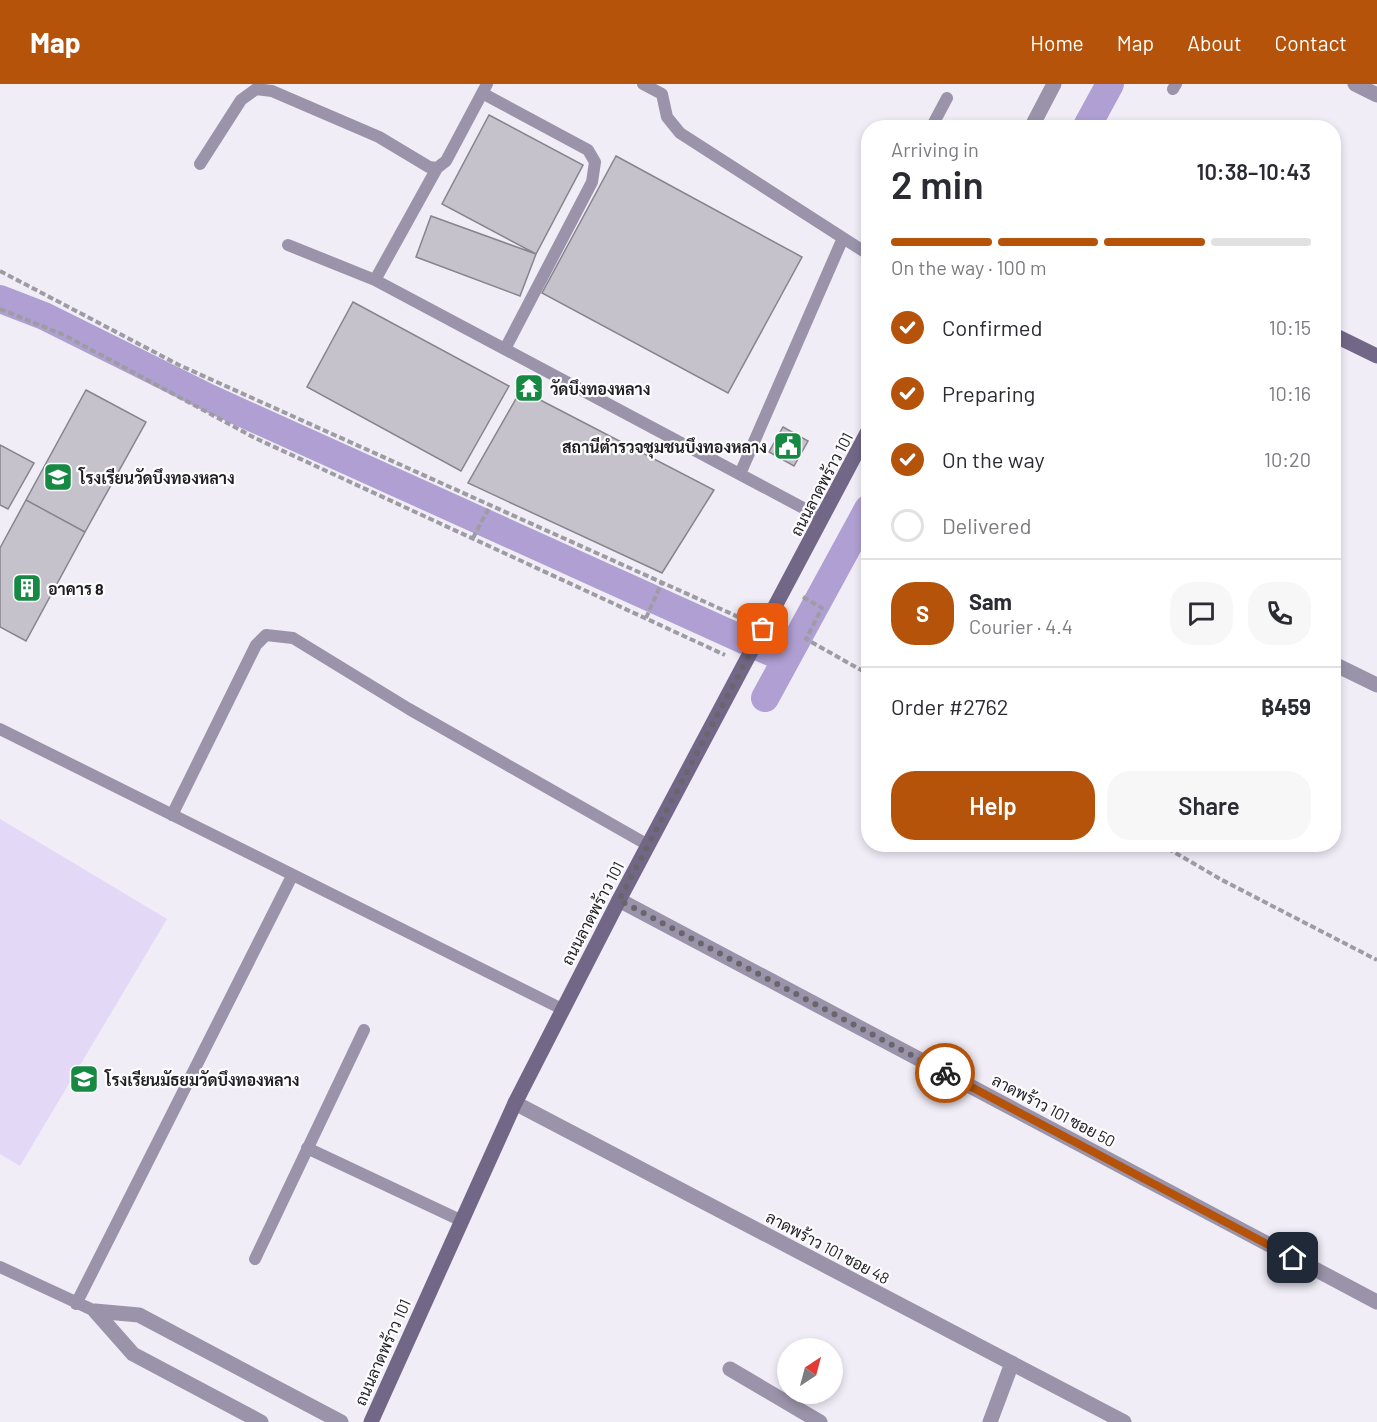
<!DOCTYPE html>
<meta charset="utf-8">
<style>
:root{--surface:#fff;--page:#f7f7f7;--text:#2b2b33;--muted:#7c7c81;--line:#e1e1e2;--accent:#b45309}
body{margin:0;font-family:Barlow,Sarabun,sans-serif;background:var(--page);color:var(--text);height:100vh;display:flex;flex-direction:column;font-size:22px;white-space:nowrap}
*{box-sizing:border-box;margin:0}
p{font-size:20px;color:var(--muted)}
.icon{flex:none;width:33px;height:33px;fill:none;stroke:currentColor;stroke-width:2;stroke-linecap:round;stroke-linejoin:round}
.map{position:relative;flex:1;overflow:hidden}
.drawer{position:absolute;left:861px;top:36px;width:480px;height:732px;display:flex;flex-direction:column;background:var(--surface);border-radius:24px;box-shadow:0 3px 9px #0003}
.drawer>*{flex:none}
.needle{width:39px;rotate:36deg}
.fabs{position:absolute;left:777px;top:1254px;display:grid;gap:12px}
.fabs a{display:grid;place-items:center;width:66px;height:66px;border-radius:50%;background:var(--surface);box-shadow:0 3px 9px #0003;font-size:30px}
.pin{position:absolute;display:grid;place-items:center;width:51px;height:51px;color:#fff;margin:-26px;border-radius:12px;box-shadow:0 3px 9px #0006}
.courier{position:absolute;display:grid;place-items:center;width:60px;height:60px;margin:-30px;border:4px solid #b45309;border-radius:50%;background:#fff;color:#222;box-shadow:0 2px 8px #0007}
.summary em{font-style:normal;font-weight:600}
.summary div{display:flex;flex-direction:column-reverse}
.summary{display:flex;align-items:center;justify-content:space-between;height:102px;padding:0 30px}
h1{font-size:39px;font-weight:600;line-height:45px}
.bar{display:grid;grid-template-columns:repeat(4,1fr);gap:9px 6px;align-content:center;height:72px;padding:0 30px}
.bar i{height:8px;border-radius:4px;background:var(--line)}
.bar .selected{background:var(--accent)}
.bar p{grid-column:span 4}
.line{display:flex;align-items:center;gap:15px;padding:0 30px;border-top:2px solid var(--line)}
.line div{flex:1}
.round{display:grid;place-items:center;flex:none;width:63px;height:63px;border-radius:24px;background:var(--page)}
ol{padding:0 30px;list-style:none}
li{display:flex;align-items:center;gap:18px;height:66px}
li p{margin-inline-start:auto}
li .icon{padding:6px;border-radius:50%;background:var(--accent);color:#fff;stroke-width:4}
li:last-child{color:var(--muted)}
li i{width:33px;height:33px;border:3px solid var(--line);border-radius:50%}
.action{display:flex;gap:12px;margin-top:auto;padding:12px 30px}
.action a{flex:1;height:69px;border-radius:24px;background:var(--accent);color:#fff;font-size:24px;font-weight:600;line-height:69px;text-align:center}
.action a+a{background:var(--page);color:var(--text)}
header{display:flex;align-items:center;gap:36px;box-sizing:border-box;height:84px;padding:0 30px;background:var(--accent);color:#fff}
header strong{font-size:28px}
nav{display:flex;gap:33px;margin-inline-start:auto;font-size:21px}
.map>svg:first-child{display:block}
.pitch{fill:#e3d9f7}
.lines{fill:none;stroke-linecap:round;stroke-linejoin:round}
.canal{stroke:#b09fd2;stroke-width:28}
.building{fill:#c5c2cc;stroke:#86848d;stroke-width:1.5}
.path{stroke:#9e9ca3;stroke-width:4;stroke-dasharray:6 3;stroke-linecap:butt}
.lane{stroke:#9a93a9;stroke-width:12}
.street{stroke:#9a93a9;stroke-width:15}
.secondary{stroke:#726787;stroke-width:15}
.done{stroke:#68666c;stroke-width:6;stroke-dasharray:0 10.8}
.route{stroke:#b45309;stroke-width:8}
.labels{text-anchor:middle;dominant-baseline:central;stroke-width:4.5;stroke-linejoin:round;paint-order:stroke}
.poi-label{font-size:16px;font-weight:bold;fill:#1e1d21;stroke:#fdfcfe;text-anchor:start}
.street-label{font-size:16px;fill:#1e1d21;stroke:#fdfcfe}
</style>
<header>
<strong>Map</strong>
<nav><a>Home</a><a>Map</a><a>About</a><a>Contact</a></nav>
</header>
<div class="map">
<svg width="1377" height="1338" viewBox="0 0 1377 1338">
<rect width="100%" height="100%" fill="#f0edf7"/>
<path class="pitch" d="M0,735l167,100 -147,247 -20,-12z"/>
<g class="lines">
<path class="canal" d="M1086,44l24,-44
M0,215l44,17 165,82 577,261
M765,614l103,-189"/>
</g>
<path class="building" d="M489,31l94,50 -47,89 -94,-50z
M616,72l186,101 -74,136 -186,-100z
M431,132l105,38 -16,42 -104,-39z
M353,218l156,84 -48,85 -154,-84z
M86,306l60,32 -61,110 -59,-32z
M521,306l193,100 -52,83 -194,-90z
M783,343l25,14 -14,25 -25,-14z
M0,361l34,18 -26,46 -8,-4z
M26,416l59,32 -59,109 -26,-14v-79z"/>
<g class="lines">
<path class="path" d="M0,187l179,94 564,254
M0,225l64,26 191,103 470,217
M473,454l17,-32
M803,513l19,11 -16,31 62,35
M646,534l16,-36
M1160,760l62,36 155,80"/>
<path class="lane" d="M643,0l19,10 5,23 13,16 188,121
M1173,5l3,-5
M482,9l106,57 7,12 -3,20 -87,167
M931,44l16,-30
M200,80l41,-64 15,-11 16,2 107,46 50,30 8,1 9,-7 41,-77
M288,161l87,35 447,238
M375,196l62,-112
M740,390l103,-236
M0,645l562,280
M172,731l84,-170 10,-10 27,3 116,71 239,136
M307,1064l153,72
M255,1175l109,-229
M0,1183l95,44
M76,1220l216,-428"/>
<path class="street" d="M1355,0l22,11
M1031,44l23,-44
M1334,580l43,21
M619,816l758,402
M515,1019l609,319
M95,1227l44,4 202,107
M95,1227l38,43 128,68
M730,1285l90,53
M990,1338l22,-59"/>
<path class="secondary" d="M1334,251l43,21
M371,1338l144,-319 104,-203 249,-469"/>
</g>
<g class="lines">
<path class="done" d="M763,545l-144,271 326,173"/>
<path class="route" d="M945,989l348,185"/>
</g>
<defs>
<g id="temple-square" transform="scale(1.5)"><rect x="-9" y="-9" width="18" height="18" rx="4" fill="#168942" stroke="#fdfcfe"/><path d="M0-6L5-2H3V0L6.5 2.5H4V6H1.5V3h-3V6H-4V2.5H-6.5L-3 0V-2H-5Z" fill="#fff"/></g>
<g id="civic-square" transform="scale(1.5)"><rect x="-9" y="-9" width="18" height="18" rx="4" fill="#168942" stroke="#fdfcfe"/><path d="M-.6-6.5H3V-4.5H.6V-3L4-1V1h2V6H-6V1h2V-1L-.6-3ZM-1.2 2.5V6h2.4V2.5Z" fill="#fff"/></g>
<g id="school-square" transform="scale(1.5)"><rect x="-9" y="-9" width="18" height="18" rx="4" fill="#168942" stroke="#fdfcfe"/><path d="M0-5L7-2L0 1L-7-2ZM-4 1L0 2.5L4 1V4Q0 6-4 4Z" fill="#fff"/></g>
<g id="building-square" transform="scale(1.5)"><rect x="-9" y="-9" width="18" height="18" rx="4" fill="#168942" stroke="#fdfcfe"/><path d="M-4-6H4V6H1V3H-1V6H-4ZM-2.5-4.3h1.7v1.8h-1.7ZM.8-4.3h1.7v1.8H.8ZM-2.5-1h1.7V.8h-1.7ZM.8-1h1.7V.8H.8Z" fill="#fff"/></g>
</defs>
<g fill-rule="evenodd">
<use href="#temple-square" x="529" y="304"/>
<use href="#civic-square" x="788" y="362"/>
<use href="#school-square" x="58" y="393"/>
<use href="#building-square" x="27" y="504"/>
<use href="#school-square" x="84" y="995"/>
</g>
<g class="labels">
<g class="poi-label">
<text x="550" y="304">วัดบึงทองหลาง</text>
<text x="767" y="362" text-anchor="end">สถานีตำรวจชุมชนบึงทองหลาง</text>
<text x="79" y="393">โรงเรียนวัดบึงทองหลาง</text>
<text x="48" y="504">อาคาร 8</text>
<text x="105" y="995">โรงเรียนมัธยมวัดบึงทองหลาง</text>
</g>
<g class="street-label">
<text transform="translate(821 400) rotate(-62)">ถนนลาดพร้าว 101</text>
<text transform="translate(592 829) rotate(-62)">ถนนลาดพร้าว 101</text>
<text transform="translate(1054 1026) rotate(28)">ลาดพร้าว 101 ซอย 50</text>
<text transform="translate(828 1163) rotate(28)">ลาดพร้าว 101 ซอย 48</text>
<text transform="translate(382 1268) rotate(-66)">ถนนลาดพร้าว 101</text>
</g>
</g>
</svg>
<div class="fabs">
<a><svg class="needle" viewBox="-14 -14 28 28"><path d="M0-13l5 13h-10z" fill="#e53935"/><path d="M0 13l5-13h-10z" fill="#7c7c81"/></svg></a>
</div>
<div class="pin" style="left:763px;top:545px;background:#ea580c"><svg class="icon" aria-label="bag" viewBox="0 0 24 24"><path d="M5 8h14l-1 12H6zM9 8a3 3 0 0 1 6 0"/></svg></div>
<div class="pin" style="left:1293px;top:1174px;background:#1f2937"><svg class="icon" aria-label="home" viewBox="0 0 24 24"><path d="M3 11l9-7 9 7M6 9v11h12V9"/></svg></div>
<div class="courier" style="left:945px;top:989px"><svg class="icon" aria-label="bike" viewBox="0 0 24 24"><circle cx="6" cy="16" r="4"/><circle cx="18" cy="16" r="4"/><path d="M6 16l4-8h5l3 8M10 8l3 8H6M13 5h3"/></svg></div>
<section class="drawer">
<div class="summary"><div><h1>2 min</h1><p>Arriving in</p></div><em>10:38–10:43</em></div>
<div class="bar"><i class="selected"></i><i class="selected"></i><i class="selected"></i><i></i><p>On the way · 100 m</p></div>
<ol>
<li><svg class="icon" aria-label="check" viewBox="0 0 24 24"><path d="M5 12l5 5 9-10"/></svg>Confirmed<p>10:15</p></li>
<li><svg class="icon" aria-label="check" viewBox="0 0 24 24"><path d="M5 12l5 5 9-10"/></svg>Preparing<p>10:16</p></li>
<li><svg class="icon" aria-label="check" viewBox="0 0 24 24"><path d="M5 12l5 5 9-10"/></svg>On the way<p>10:20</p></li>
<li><i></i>Delivered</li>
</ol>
<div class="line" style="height:108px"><b class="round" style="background:var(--accent);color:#fff">S</b><div><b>Sam</b><p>Courier · 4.4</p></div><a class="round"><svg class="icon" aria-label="chat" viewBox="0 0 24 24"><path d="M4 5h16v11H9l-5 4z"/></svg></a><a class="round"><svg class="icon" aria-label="phone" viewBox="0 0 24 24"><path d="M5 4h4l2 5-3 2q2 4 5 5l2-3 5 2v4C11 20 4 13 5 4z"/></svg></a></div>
<div class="line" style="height:78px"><div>Order #2762</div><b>฿459</b></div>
<div class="action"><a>Help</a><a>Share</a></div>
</section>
</div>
